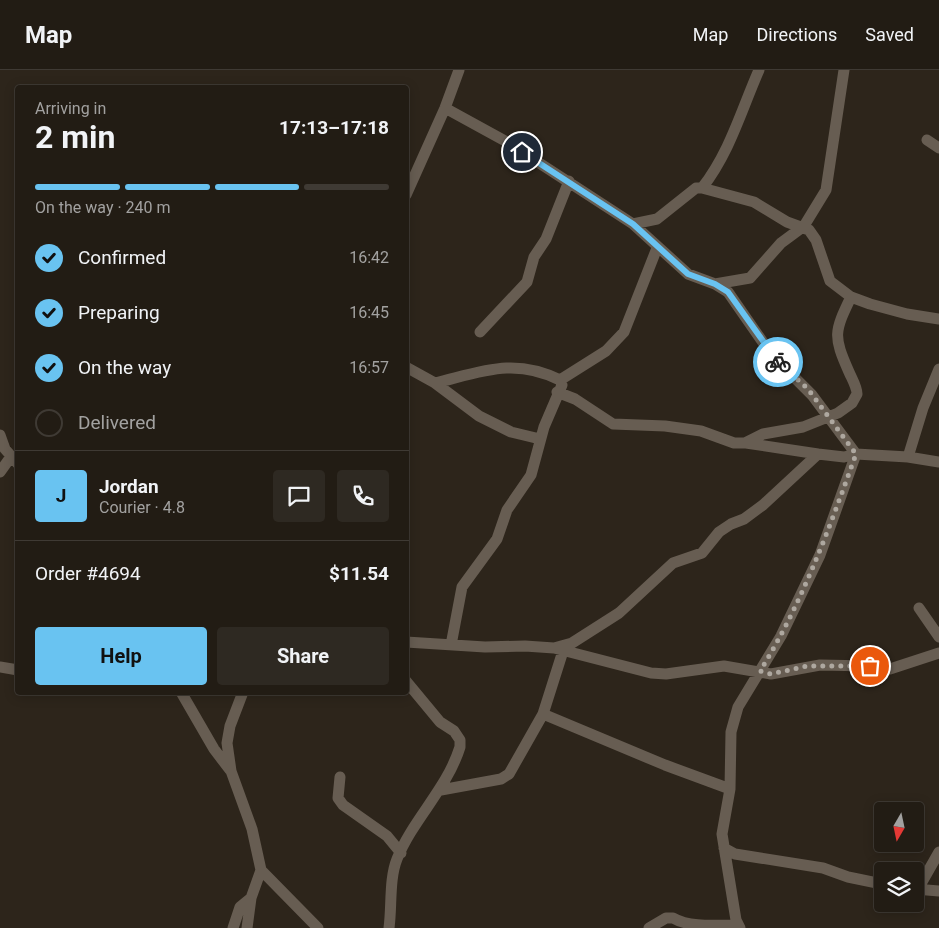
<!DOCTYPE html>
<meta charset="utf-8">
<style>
:root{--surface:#221c14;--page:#2e2922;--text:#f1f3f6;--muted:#a2a1a0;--line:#3f3a34;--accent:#69c3f1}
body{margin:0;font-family:Roboto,sans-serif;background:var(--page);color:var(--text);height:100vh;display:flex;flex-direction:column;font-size:19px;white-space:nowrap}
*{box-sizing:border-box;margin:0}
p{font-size:16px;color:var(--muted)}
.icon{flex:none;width:28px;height:28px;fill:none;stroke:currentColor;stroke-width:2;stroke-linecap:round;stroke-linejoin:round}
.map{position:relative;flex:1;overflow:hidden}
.panel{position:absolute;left:15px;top:15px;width:394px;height:610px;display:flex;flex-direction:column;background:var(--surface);border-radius:5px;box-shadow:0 2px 12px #0003,0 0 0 1px var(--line)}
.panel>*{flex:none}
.needle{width:32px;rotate:189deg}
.controls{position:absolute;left:874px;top:732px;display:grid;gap:10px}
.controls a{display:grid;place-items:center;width:50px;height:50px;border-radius:5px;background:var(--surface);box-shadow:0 2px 12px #0003,0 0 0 1px var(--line);font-size:25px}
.pin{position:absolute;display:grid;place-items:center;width:42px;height:42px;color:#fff;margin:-21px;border:2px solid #fff;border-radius:50%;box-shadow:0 1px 5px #0007}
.courier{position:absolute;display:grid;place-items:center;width:50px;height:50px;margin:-25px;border:4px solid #69c3f1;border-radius:50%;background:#fff;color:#222;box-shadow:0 1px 6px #0007}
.head em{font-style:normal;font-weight:700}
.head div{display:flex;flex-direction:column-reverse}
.head{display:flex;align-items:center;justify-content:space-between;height:85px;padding:0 20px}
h1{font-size:32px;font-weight:700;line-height:38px}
.bar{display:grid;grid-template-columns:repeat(4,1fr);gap:8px 5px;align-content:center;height:60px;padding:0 20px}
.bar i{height:6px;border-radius:4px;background:var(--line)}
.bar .on{background:var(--accent)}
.bar p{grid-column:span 4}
.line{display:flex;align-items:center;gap:12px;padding:0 20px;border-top:1px solid var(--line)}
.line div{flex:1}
.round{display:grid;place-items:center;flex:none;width:52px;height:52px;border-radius:5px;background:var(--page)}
ol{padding:0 20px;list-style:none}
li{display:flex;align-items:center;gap:15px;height:55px}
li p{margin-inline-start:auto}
li .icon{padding:5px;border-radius:50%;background:var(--accent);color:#111;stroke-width:4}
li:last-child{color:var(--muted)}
li i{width:28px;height:28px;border:2px solid var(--line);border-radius:50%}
.primary-button{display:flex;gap:10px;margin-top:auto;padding:10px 20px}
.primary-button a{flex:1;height:58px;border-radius:5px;background:var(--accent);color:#111;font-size:20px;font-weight:700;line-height:58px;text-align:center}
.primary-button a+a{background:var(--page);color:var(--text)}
header{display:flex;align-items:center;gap:30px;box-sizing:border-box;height:70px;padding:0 25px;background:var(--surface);border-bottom:1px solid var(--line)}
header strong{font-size:24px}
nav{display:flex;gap:28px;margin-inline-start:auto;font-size:18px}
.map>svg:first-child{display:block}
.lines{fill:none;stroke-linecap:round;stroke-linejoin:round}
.minor{stroke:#675d52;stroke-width:11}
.done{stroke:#aea8a0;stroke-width:5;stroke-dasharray:0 9}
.route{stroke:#69c3f1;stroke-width:6}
</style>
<header>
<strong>Map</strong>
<nav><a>Map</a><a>Directions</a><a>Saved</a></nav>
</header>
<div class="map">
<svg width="939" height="858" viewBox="0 0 939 858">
<rect width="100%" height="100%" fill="#2d251b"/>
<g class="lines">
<path class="minor" d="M445,38l62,34 126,82 55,50 27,10 13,8 43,62 41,41 44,59 52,3 31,5
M927,70l12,8
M702,118c28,-36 39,-77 57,-118
M406,125l39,-87 14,-38
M633,154l24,-5 39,-31h6l52,14 33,20 22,8 7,10 14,41 21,16 19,7 37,10 32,5
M715,214l35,-6 31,-35 23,-17 22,-36 18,-120
M480,262l47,-50 7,-25 12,-18 23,-58
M406,297l29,16 44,33 32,16 29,7
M560,310l46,-29 18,-19 33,-84
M435,313c46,-11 79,-26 125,-3l2,5 -18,42 -13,48 -24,35 -10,29 -35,48 -11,58
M557,322l18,7 38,25 52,2 36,5 33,12h11l18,-9 40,-7 35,-14 14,-10 5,-9c0,-7 -5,-15 -8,-22 -16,-36 -15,-40 2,-75
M0,365l5,14 13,15
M746,373l72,11
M908,387l15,-49 16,-39
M0,402l10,-14
M919,538l20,29
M406,572l79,5 40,-1 29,2 97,25 15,1 58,-8 47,8 49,-9 50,1 20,3 49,-16
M554,578l18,-5 47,-30 54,-50 29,-10 17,-21 12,-8 13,-5 19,-14 55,-51 26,3 12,-3
M0,597l18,3
M181,622l33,57 16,21
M243,622l-13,34 -3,17 4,28 21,58 9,41 57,58
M543,644l122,51 65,24
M340,707l-2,21 5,7 44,31 14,17
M441,720l60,-11 8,-5 34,-60 20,-63
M724,778l11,6 88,14 25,9 34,7
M915,819l24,2
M918,819l21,-37
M233,858l7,-21 11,-9
M247,858l4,-30 10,-28
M389,858c3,-22 0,-49 8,-69 16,-40 50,-70 63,-112v-7l-6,-9 -14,-9 -34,-41
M649,858l17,-10h7c17,10 44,7 65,7
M740,858l-4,-8 -14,-86 8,-45 1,-57 7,-25 43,-71 39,-81 36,-101"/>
</g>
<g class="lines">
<path class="done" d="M778,292l30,27 48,65c-27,75 -54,150 -96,217l11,3 36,-8h63"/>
<path class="route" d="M522,82l111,72 55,50 27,10 13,8 50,70"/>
</g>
</svg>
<div class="controls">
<a><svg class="needle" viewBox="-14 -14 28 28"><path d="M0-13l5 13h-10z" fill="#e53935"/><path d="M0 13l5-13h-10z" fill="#a2a1a0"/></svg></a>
<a><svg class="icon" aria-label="layers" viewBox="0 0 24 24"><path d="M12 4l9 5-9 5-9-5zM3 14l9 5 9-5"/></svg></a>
</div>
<div class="pin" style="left:870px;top:596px;background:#ea580c"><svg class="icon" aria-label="bag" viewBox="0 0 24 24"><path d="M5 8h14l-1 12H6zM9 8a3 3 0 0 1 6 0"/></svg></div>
<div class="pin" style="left:522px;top:82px;background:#1f2937"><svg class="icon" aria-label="home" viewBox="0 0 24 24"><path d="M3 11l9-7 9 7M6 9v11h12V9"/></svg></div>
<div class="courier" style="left:778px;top:292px"><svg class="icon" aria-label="bike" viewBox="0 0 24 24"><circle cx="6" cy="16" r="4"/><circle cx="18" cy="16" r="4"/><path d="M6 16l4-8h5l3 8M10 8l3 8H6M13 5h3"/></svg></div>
<section class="panel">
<div class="head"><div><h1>2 min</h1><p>Arriving in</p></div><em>17:13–17:18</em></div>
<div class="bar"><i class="on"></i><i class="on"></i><i class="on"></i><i></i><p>On the way · 240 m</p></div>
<ol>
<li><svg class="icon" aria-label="check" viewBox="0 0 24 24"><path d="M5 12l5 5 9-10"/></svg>Confirmed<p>16:42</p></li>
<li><svg class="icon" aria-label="check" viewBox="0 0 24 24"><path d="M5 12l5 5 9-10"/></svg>Preparing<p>16:45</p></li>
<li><svg class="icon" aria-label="check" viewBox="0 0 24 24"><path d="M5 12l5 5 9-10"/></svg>On the way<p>16:57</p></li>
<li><i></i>Delivered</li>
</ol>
<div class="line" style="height:90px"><b class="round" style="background:var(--accent);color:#111">J</b><div><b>Jordan</b><p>Courier · 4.8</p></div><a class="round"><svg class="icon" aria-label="chat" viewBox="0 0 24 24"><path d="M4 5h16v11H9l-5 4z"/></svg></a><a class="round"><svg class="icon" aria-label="phone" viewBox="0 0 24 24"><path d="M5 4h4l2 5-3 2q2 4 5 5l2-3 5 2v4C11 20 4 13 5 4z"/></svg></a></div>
<div class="line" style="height:65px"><div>Order #4694</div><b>$11.54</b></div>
<div class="primary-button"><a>Help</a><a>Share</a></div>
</section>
</div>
